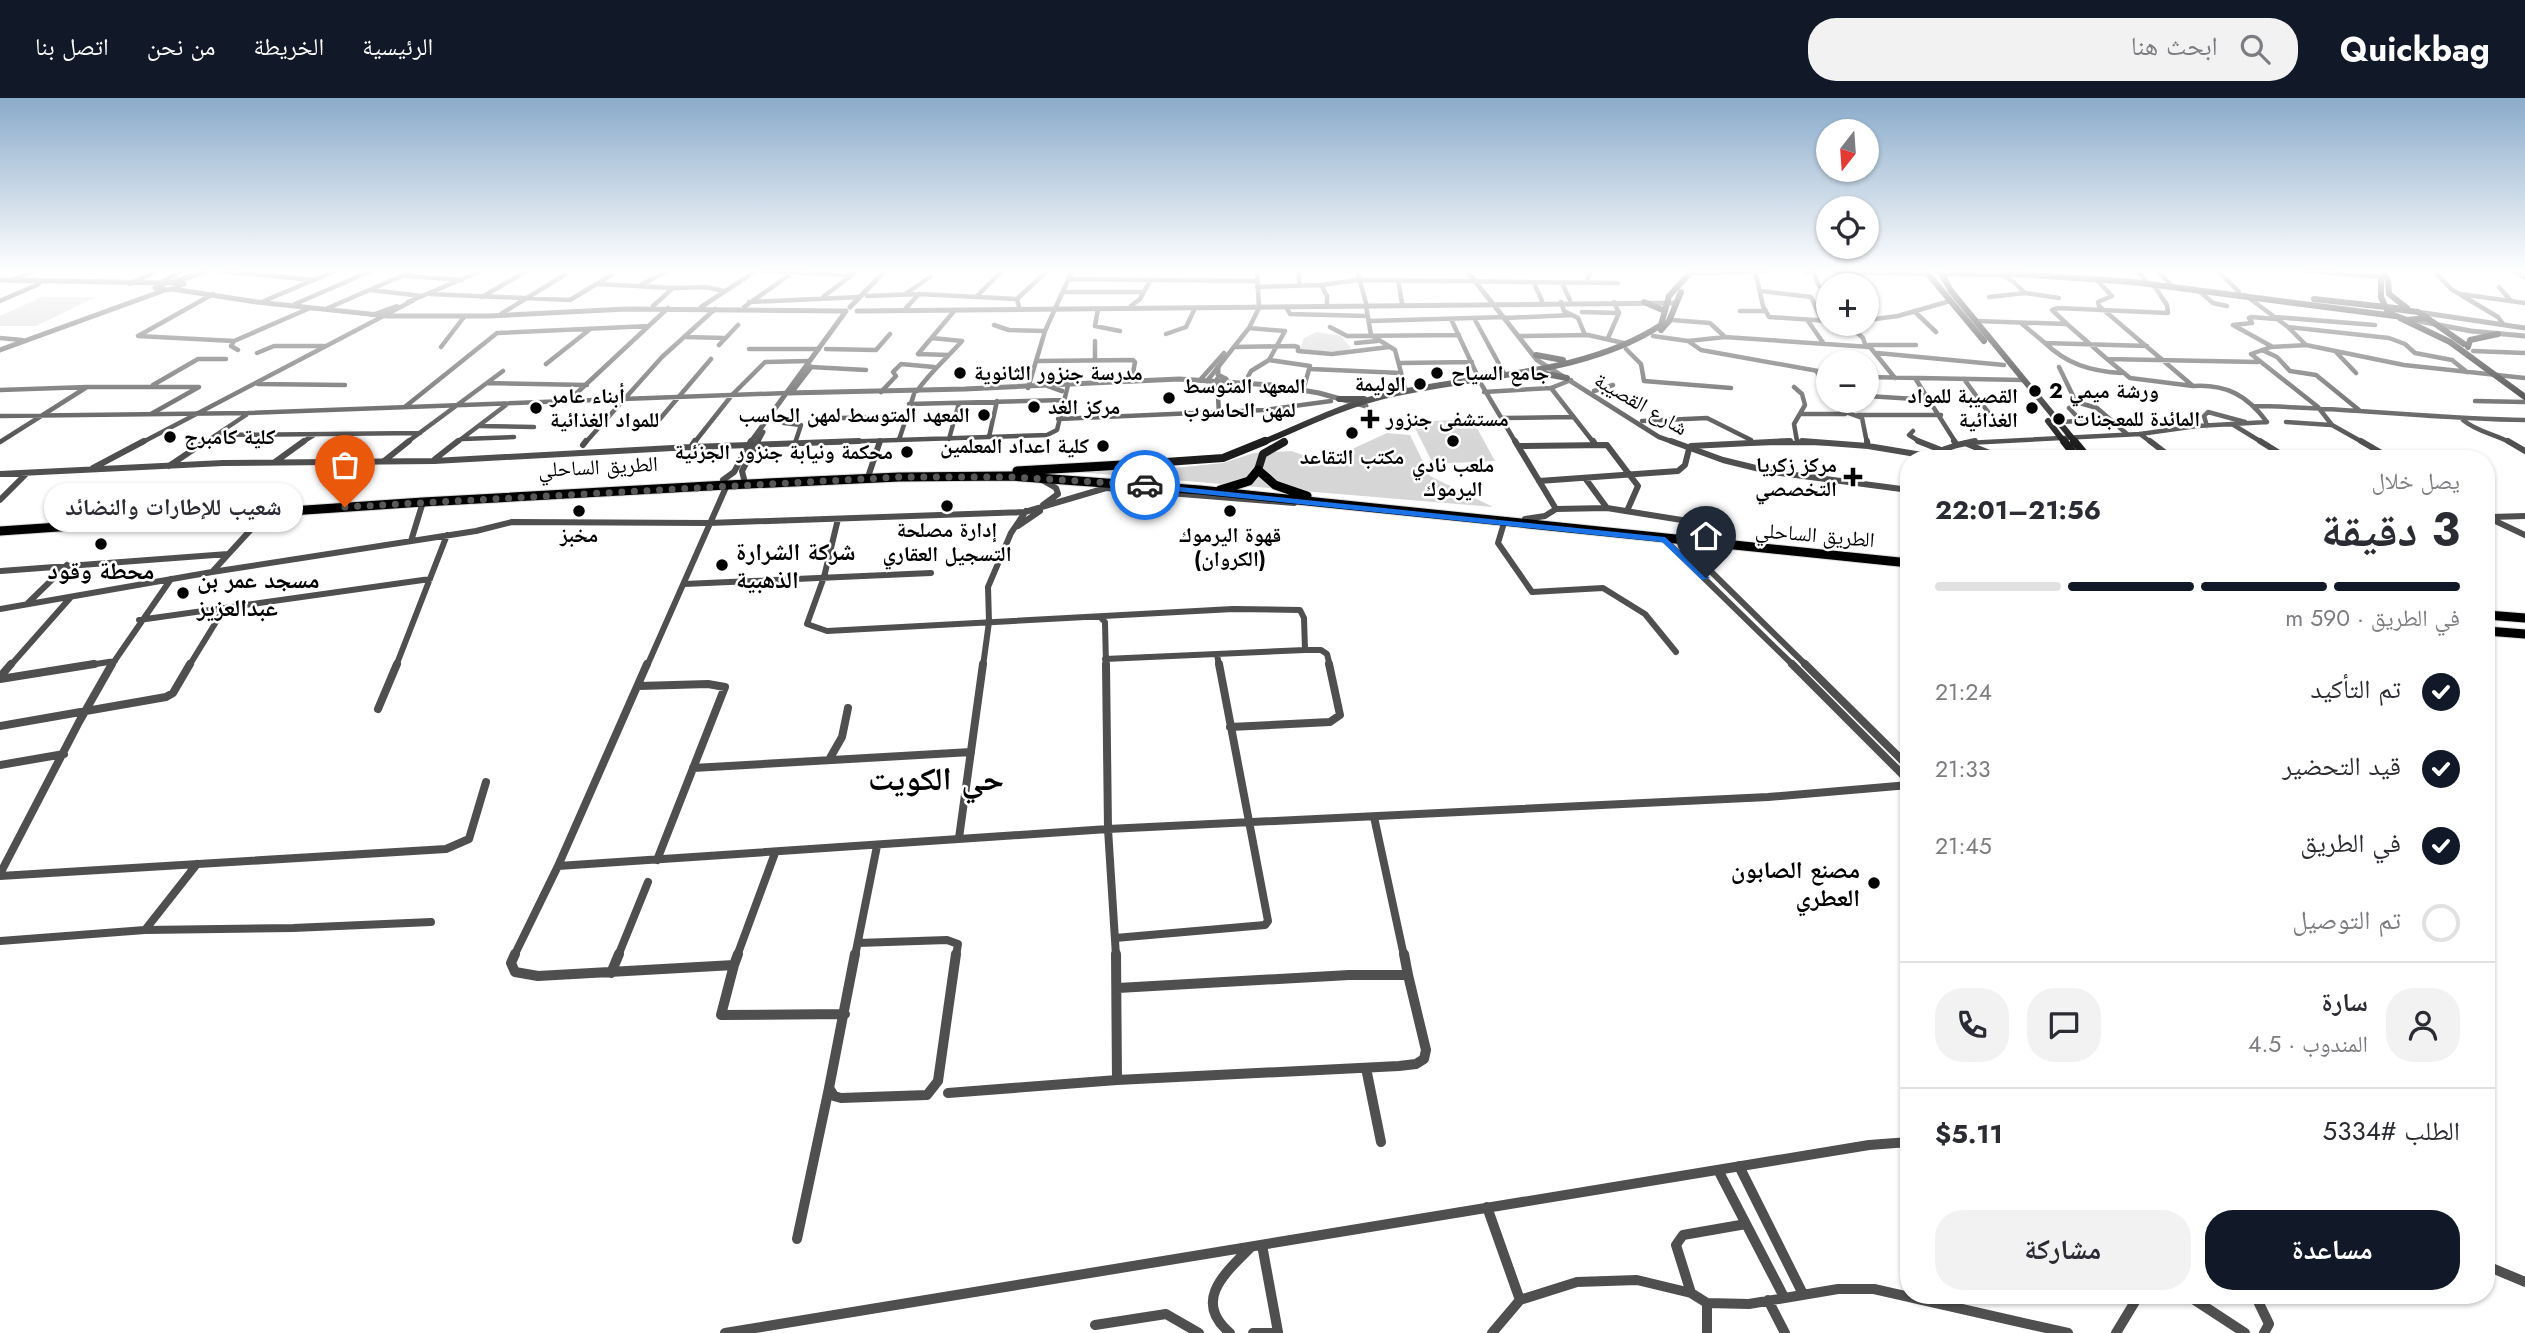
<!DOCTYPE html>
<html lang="ar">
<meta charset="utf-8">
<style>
:root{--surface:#fff;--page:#f2f2f3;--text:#2b2b33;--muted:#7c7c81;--line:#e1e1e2;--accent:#111827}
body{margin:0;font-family:Jost,"Noto Naskh Arabic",sans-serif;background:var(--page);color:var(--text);direction:rtl;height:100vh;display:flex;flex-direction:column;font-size:26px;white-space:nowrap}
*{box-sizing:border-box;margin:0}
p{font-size:23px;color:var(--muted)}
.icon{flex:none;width:38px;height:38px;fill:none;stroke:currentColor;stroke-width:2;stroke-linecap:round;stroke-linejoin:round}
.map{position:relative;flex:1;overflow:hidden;direction:ltr}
.drawer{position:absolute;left:1900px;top:352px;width:595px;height:854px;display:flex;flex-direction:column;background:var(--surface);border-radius:28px;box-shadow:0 2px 5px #0004;direction:rtl}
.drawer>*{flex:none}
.needle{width:46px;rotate:197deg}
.buttons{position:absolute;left:1816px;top:21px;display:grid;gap:14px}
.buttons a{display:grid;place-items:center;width:63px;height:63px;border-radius:50%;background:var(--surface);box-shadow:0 2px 5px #0004;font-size:35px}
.pin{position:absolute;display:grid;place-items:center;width:60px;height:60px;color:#fff;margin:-72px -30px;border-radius:50% 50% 50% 0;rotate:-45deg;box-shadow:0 0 7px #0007}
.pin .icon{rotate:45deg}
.courier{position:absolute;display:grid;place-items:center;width:70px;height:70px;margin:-35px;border:5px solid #1a73e8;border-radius:50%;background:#fff;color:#222;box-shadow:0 2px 9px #0007}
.bubble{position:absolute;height:49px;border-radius:24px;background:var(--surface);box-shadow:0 2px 5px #0004;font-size:23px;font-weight:700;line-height:49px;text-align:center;direction:rtl}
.overview em{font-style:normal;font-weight:700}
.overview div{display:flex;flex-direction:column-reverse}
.overview{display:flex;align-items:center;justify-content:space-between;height:119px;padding:0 35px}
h1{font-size:46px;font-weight:700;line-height:52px}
.bar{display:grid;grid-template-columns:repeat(4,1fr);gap:10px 7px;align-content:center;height:84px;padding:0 35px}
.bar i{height:9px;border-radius:5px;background:var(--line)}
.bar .current{background:var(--accent)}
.bar p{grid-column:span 4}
.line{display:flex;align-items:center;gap:18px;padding:0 35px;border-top:2px solid var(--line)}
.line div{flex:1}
.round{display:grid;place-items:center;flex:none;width:74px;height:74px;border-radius:28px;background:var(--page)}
ol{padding:0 35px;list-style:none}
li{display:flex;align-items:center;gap:21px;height:77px}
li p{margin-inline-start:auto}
li .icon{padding:7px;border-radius:50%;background:var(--accent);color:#fff;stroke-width:4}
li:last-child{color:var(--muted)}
li i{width:38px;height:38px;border:4px solid var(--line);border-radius:50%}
.cta{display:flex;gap:14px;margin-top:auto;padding:14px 35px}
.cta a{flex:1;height:80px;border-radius:28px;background:var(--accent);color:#fff;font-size:28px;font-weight:700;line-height:80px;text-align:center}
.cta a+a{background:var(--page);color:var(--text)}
header{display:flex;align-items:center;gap:42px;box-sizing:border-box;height:98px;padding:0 35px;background:var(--accent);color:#fff}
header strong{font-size:33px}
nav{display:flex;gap:38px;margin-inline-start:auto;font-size:24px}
.search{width:490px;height:63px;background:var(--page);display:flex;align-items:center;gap:18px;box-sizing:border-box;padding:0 24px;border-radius:28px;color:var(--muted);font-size:26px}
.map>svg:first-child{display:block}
.green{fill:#d6d6d6}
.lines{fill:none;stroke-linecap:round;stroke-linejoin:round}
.trunk-casing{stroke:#dbdbdb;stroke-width:11}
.minor-far3{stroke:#4f4f4f;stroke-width:4.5}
.minor-far2{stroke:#4f4f4f;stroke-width:6}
.minor-far1{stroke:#4f4f4f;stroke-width:8}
.minor{stroke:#4f4f4f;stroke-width:10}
.tertiary-far1{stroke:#4f4f4f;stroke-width:5}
.tertiary{stroke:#4f4f4f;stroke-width:6}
.secondary-far1{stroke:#1c1c1c;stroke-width:6}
.secondary{stroke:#1c1c1c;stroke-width:8}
.trunk{stroke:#000;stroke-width:9}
.route{fill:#1a73e8}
.done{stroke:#595959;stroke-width:7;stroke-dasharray:0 12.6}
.poi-dot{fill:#000;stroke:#fff;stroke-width:2.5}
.labels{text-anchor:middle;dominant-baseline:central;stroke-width:5;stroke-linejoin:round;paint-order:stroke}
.far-poi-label{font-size:21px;font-weight:bold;fill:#000;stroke:#fff;text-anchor:start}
.far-street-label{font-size:21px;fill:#000;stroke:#fff}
.poi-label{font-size:24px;font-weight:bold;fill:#000;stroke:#fff;text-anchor:start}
.district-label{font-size:32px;font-weight:bold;fill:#000;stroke:#fff}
</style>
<header>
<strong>Quickbag</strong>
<div class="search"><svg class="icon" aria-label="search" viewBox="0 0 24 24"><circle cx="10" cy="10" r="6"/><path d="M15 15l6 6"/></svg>ابحث هنا</div>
<nav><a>الرئيسية</a><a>الخريطة</a><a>من نحن</a><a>اتصل بنا</a></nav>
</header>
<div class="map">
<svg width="2525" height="1235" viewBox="0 0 2525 1235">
<rect width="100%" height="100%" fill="#fff"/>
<path class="green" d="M42,199h54l-60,29h-36v-10z
M1317,234l24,4 10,12 -7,3 -45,1 5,-14z
M1472,321l23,42 -62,3 -21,-42z
M1387,335l23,2 20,41 63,31 -427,-36 108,-3 49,-5 31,-10 37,-2 33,11z"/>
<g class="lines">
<g class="trunk-casing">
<path id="trunk" d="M1017,373l106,-6
M1220,392l29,-9 9,-11 17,15 32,11
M0,433l423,-29 304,-17 172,-8 112,-1 189,14 709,73
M2487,517l38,3
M2487,533l38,3"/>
</g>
<path class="minor-far3" d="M219,173l95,9
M761,173l90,4
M1298,173l2,15
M1357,173l9,32
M1755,173l8,35 6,11 60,4
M1813,173l6,15
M2138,173l9,11
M2158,173l13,14
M2218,173l21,21
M2306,173l76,6
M2434,173l17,18 47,28 5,7
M2513,173l12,6
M407,178l55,4
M2095,180l17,18 -14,6 1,4 94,80c33,-2 54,9 74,36
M1068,181l188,2
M12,182l23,-9
M1398,182l4,23
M1587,184l4,-11
M1534,185l8,18
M1562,185l8,17
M130,186l27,-13
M158,186l24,-13
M598,186l75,4 -20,18
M641,187l26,-14
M1321,187l6,11v8
M1257,189l64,-2 37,-5 260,3
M2499,189l12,14
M673,190l33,-1 18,4
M371,192l51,6
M2198,192l15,13 14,3
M1761,193l50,6 11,24
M1063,194h79
M2025,195l34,5
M213,196l-75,42 96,5
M430,196l140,6 43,-26
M905,196l25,-17
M2460,196l65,9
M2245,197l43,32 18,18 98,20 121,13
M867,198l52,-2 98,5 2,8
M482,199l43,-25
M823,199l34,-26
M976,199l26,-26
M1989,199l36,-4 -11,-11 -16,-9
M1017,201l30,-28
M0,203l39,-17
M264,203l71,-30
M408,204l73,-31
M749,204l110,-5
M1561,204l3,9 14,7 7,17
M295,206l76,-33
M1131,208l9,-7 11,-20
M1366,208l5,29 24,15 11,41
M701,209l55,-36
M744,209l48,-34
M1286,209l4,7 78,2
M328,210l85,-37
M906,210l13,-14
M1098,211l-3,17 25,5
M1740,213h26
M1914,213l22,21
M1582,214l37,1
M501,216l65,-40
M372,217l25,-9
M2275,219l100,8
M1474,220l31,57
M1505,220l67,-3
M1451,221l28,60
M1672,222l38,3 15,14
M1867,222l31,-4 52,-15
M1370,223l134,-4
M1808,223l16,23
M1977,223l90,3 -15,-14 6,-2 110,5 -1,-8 -14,-21
M2021,225l24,20 102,3
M1847,226l16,14 3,9
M2067,226l40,35 151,3
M994,227l15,5 36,1
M1330,229l17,9 112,-1
M2288,229l101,11 16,6 10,9 37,7 15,12
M1249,230l36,3 -16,29 41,6 -7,24
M1166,236l20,-7 9,-19
M1520,238l68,-1 40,9
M1653,238l35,5 37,-4 145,10 25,31
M686,239l39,1
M0,240l22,2
M1608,240l11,-25 -5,-11
M1095,243v19
M1688,243l13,9 128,23
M1356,245l21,-2
M2045,245c22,21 45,28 76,30
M719,247l19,-20
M1869,247h47
M2306,247l-35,2 -20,7 67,53 14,18 32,18
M2271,248l-38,-21 19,-2 -3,-5 2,-1 25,2
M441,249l23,-30
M1234,249l60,-1 4,1v4l34,3 57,-7
M749,251h70
M826,251l50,1 14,-16
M1626,251l15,15 3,17 87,7
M238,252l-7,-4 3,-5 76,-33
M2262,252l15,7 13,14 26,4 43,35
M2473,253l52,2
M2336,254l20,21
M257,255l17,-7h50
M1877,255l127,12
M918,256l37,-44
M918,256l30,1
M2107,261l23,19 63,8
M1036,263l97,-1 2,2 -3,16
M1400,265l72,-1
M546,266l43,-34
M811,269l55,3
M2059,269l17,35 21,6 30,26
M1311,271l90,4
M1817,274l12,23
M1867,279l156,3
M1915,280l41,65
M1217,281l2,34
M1964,281l24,33 -3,2
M1200,282l24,-27
M1207,283l42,-53 10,-20 -2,-37
M1245,284l6,-11 18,-11
M1480,284l36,61
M487,285l100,2
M258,286l87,1
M153,287l45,-26h28
M87,289h112l-48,27
M1794,289l8,7 3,11 -11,19 3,17
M1028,290l17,-57 27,-60
M1551,290l43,55
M0,292l87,-3 -87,55
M917,293c14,-20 29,-32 45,-50l-30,-3
M1594,293l19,-6
M881,294l15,-16 -3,-4 8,-8 33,3
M1484,294l67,-4 20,-8
M1867,298l64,4
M1833,303l7,9 22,8 5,25
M2475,303l50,1
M566,305l102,-95
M909,306l154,-4
M406,308l91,-73 152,-7
M2253,308c91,1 181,13 272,14
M1801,316h44
M1858,317h83
M0,318l248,-3 539,-20
M838,320l67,-1
M1502,320l71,-1
M1058,321l206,-9 67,-9
M659,322l52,-61
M2463,322c14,12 32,14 48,23
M1642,323l65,-3 44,22
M2057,324l24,-1 -12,-13
M2286,324l45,3
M784,325l17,2 -6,18
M2232,326l31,19
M480,328l54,1
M2207,328l-3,-10 4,-4 37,10
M1913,333l-4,4 13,8
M2140,336l12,9
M216,337l204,-2
M989,339l8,-36
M462,341l52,-2
M949,341l10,-36
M899,342l15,-46
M141,345l271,-142
M204,345l42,-28
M301,345l13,-8
M406,345l97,-72
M456,345l50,-38
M585,345l77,-86 53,-48
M694,345l38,-48 33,-33 44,-1
M807,345l240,-8 10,-5 12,-49
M1753,345h73
M1967,345l173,-9 57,-8 70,-4"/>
<path class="minor-far2" d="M1515,343l41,68 -11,7 -20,3
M1593,343l2,3
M1802,343l66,5 60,10
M1867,343l1,5
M1918,343l23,9
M2150,343l22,17
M2260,343l27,17
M2361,343l29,17
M2508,343l17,10
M1965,345l27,11 20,3
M583,347l3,-4
M1957,347l18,-4
M1520,348l87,-1 31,41 -11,25
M1691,348l99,-5
M691,349l4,-6
M2319,357l34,3
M1928,360l8,-6 21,-7 -3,-4
M2368,360h16
M435,361l23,-18
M384,363l25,-20
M275,364l29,-21
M169,368l37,-25
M93,370l51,-27
M0,376l223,-11 211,-2 257,-14 168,-6
M869,376l11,-33
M1585,380l22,30
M1042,382l14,8 2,6 -15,11
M1539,383l139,-10 7,-6 4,-16
M0,402l27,-27
M1556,411l51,-1 112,18 2,13
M2487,419l38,18
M2491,419l34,-1
M838,421l-14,58 -17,47 20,7 406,-22 67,1 4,8 1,32h16l6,4 3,12
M1504,425l-6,20 34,49 71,-4 42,26 31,38
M1018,428l22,-15
M1665,442l129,126
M411,443l12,-39
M1681,444l126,124
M1,473l227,-17
M212,474l264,-41 36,-9 197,1 316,-11 81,-24 188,15
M684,486l247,-11
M28,505l39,-38
M0,511l212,-37 55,-60
M1101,520l4,4 1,44
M139,522l291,-41
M1217,556l2,12
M1105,561l200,-9
M10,568l61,-69
M83,568l32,-5
M111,568l60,-87
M189,568l35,-57
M396,568l51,-131
M647,568l80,-181
M983,568l6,-44 -1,-35 23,-54 15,-22"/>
<path class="minor-far1" d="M647,566l-89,202 550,-37 660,-32 141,-12
M1106,566l2,165 8,127
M1792,566l117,117
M1805,566l104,103
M0,579l11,-13
M0,581l94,-15
M639,588l69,-2 17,3 -68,173
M378,611l19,-45
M0,628l166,-29 7,-4 17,-29
M1230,629l100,-5 10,-7 -11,-51
M830,660l12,-21 6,-29
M0,667l64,-11
M693,670l278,-16
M1374,719l30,139
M959,740l24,-174
M197,766l-52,66 148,-2 138,-6
M0,776l79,-152 33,-58
M0,778l446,-27 23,-10 17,-57
M1115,840l150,-13 3,-4 -49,-257
M0,843l145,-11
M858,845l89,-3 11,4 -2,12
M514,858l44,-90
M618,858l30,-74
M737,858l38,-103
M855,858l22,-110"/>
<path class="minor" d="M515,856l-4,9 4,9 23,4 196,-11 -13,50 124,-1
M855,856l-26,134 5,8 7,2 86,-3 11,-14 18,-127
M1116,856l1,126
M1404,856l4,21
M734,867l4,-11
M611,875l8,-19
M1366,970l15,74
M948,995l169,-13 282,-14 17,-2 8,-5 2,-9 -18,-75h-59l-231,13
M1739,1068l64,128
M1718,1072l66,127
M1487,1109l33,93 -28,33
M797,1141l32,-151
M1262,1147l16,87
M2487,1168l38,16
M1691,1195l-15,-48 7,-10 63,-11
M2187,1197l58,38
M2255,1197l14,29 -5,9
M1520,1202l57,-18 60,-2 54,13 16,10 42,1 89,-15h36l194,44
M1768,1202l17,33
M1707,1205v30
M1095,1227l71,-11 33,19
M725,1235l1144,-188 40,-3
M1230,1235c-38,-32 -5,-60 21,-86
M1253,1235h25
M2116,1235l23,-38"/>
<path class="tertiary-far1" d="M1467,173l70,89 122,77 17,6
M0,182l165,3
M176,183l31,-10
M180,184l4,2 -16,6 -13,-2 10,-5z
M172,191l85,13 131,14h101l137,-7 219,2
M850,209l35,-36
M857,213l817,-8
M2418,214l107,16
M2413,222l58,11 54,5
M0,252l165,-60
M1218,269v8l8,4
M1048,288l14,5
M787,295l178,-4 214,-10 94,6 46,8 47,13
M791,295l20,-26
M750,345l96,-132
M757,345l6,-11"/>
<path class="tertiary" d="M1671,343l52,19 49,12 137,18
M744,381l-2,-8 16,-30
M723,382l11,-8 17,-31"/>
<path class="secondary-far1" d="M1807,173h8
M1836,173l90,2
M1940,173l11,20 125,152
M2383,173l5,10 1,13 18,14
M1692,174l75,-1
M1943,175l76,1 114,8 262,34
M1928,176l56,67
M2381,177v22l6,13
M2314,201l90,10
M1644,204l21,9
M2395,211l23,3 9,6 -20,2 -19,-7z
M2400,220l50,24 75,55
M2427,220l37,26
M1661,232l8,-9 12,-29
M2468,249l2,-7 28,-6
M1536,257l27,5
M1536,274l31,6
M1339,301h25
M2048,323l17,22
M1261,345c37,-15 76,-35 115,-45 91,-24 204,-20 285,-73l8,-29 23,-25"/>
<path class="secondary" d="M2064,343l13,17
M2074,343l14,17
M1123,367l100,-7 42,-17
M1258,372l5,-16 21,-12"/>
<use href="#trunk" class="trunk"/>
</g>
<linearGradient id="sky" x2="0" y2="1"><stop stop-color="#8aabca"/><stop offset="0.5" stop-color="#fff"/><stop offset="1" stop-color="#fff" stop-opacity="0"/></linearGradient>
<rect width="2525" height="346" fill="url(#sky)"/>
<path class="route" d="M1142,385l523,54 45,41 -8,2 -40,-38 -517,-54 -4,-3z"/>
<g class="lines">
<path class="done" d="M345,409l554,-30h112l134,8"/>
</g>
<g class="poi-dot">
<circle cx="960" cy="275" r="7"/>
<circle cx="1437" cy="275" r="7"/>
<circle cx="1420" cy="286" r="7"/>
<circle cx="2035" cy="293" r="7"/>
<circle cx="1169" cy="300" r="7"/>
<circle cx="1034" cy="309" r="7"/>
<circle cx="536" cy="310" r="7"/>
<circle cx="2032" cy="310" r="7"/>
<circle cx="984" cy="317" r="7"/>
<path d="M1366.5 310.5h7v7h7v7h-7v7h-7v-7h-7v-7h7z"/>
<circle cx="2059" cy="321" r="7"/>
<circle cx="1352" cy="335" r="7"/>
<circle cx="170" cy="339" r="7"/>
<circle cx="1453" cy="343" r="7"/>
<circle cx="1103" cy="348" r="7"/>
<circle cx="907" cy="354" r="7"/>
<path d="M1849.5 368.5h7v7h7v7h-7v7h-7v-7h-7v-7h7z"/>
<circle cx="947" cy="408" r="7"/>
<circle cx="579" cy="413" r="7"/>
<circle cx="1230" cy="413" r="7"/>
<circle cx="101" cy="446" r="7"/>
<circle cx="722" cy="467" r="7"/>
<circle cx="183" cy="495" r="7"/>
<circle cx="1874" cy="785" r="7"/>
</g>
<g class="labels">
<g class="far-poi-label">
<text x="974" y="275">مدرسة جنزور الثانوية</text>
<text x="1451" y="275">جامع السياح</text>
<text x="1406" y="286" text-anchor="end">الوليمة</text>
<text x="1183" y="288">المعهد المتوسط<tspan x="1183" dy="24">لمهن الحاسوب</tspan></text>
<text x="2049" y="293">ورشة ميمي 2</text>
<text x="550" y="298">أبناء عامر<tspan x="550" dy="24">للمواد الغذائية</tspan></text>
<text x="2018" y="298" text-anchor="end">القصيبة للمواد<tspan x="2018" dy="24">الغذائية</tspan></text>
<text x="1048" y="309">مركز الغد</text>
<text x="970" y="317" text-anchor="end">المعهد المتوسط لمهن الحاسب</text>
<text x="1386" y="321">مستشفى جنزور</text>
<text x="2073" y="321">المائدة للمعجنات</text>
<text x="184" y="339">كلية كامبرج</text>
<text x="1089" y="348" text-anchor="end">كلية اعداد المعلمين</text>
<text x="893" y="354" text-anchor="end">محكمة ونيابة جنزور الجزئية</text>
<text x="1352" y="359" text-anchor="middle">مكتب التقاعد</text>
<text x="1453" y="367" text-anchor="middle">ملعب نادي<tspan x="1453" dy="24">اليرموك</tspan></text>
<text x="1837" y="367" text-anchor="end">مركز زكريا<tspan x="1837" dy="24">التخصصي</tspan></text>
<text x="947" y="432" text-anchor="middle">إدارة مصلحة<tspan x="947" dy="24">التسجيل العقاري</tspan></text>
<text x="579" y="437" text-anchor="middle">مخبز</text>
<text x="1230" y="437" text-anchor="middle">قهوة اليرموك<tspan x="1230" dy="24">(الكروان)</tspan></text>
</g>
<g class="far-street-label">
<text transform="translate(1641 306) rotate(30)">شارع القصيبة</text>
<text transform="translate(598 369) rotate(-3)">الطريق الساحلي</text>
<text transform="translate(1815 437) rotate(5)">الطريق الساحلي</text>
</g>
<g class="poi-label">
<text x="736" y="453">شركة الشرارة<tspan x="736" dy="28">الذهبية</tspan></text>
<text x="101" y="472" text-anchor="middle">محطة وقود</text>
<text x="197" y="481">مسجد عمر بن<tspan x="197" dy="28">عبدالعزيز</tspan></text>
<text x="1860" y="771" text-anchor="end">مصنع الصابون<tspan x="1860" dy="28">العطري</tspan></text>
</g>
<g class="district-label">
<text x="936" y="681">حي الكويت</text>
</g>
</g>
</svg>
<div class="buttons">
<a><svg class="needle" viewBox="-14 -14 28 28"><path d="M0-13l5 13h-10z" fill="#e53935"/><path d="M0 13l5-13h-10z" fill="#7c7c81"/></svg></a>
<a><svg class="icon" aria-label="locate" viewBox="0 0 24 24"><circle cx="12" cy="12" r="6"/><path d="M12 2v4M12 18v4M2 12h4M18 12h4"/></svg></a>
<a>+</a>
<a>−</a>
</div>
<div class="pin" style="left:345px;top:409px;background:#ea580c"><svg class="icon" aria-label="bag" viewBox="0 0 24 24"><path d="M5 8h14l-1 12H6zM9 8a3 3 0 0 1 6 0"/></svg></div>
<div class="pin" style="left:1706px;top:480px;background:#1f2937"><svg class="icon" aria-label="home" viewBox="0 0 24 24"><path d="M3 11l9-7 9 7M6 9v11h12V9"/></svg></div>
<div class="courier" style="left:1145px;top:387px"><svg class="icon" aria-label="car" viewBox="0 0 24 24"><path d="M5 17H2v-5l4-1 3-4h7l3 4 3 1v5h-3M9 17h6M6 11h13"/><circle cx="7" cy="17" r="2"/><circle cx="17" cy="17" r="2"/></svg></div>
<div class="bubble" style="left:44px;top:385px;width:259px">شعيب للإطارات والنضائد</div>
<section class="drawer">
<div class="overview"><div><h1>3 دقيقة</h1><p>يصل خلال</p></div><em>21:56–22:01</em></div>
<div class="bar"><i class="current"></i><i class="current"></i><i class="current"></i><i></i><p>في الطريق · 590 m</p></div>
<ol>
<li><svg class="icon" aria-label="check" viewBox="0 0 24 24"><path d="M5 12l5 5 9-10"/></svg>تم التأكيد<p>21:24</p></li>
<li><svg class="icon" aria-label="check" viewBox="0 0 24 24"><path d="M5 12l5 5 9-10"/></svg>قيد التحضير<p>21:33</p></li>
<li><svg class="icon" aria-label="check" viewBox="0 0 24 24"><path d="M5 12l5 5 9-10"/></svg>في الطريق<p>21:45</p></li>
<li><i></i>تم التوصيل</li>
</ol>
<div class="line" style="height:126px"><a class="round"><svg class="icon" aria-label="person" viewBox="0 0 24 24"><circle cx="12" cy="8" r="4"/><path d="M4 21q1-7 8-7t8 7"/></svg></a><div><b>سارة</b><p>المندوب · 4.5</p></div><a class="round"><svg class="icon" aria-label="chat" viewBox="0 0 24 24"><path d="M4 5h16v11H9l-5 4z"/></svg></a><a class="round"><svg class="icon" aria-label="phone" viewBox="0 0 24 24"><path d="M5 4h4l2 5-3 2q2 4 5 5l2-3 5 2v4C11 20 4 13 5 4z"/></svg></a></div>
<div class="line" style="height:91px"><div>الطلب #5334</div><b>$5.11</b></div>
<div class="cta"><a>مساعدة</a><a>مشاركة</a></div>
</section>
</div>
